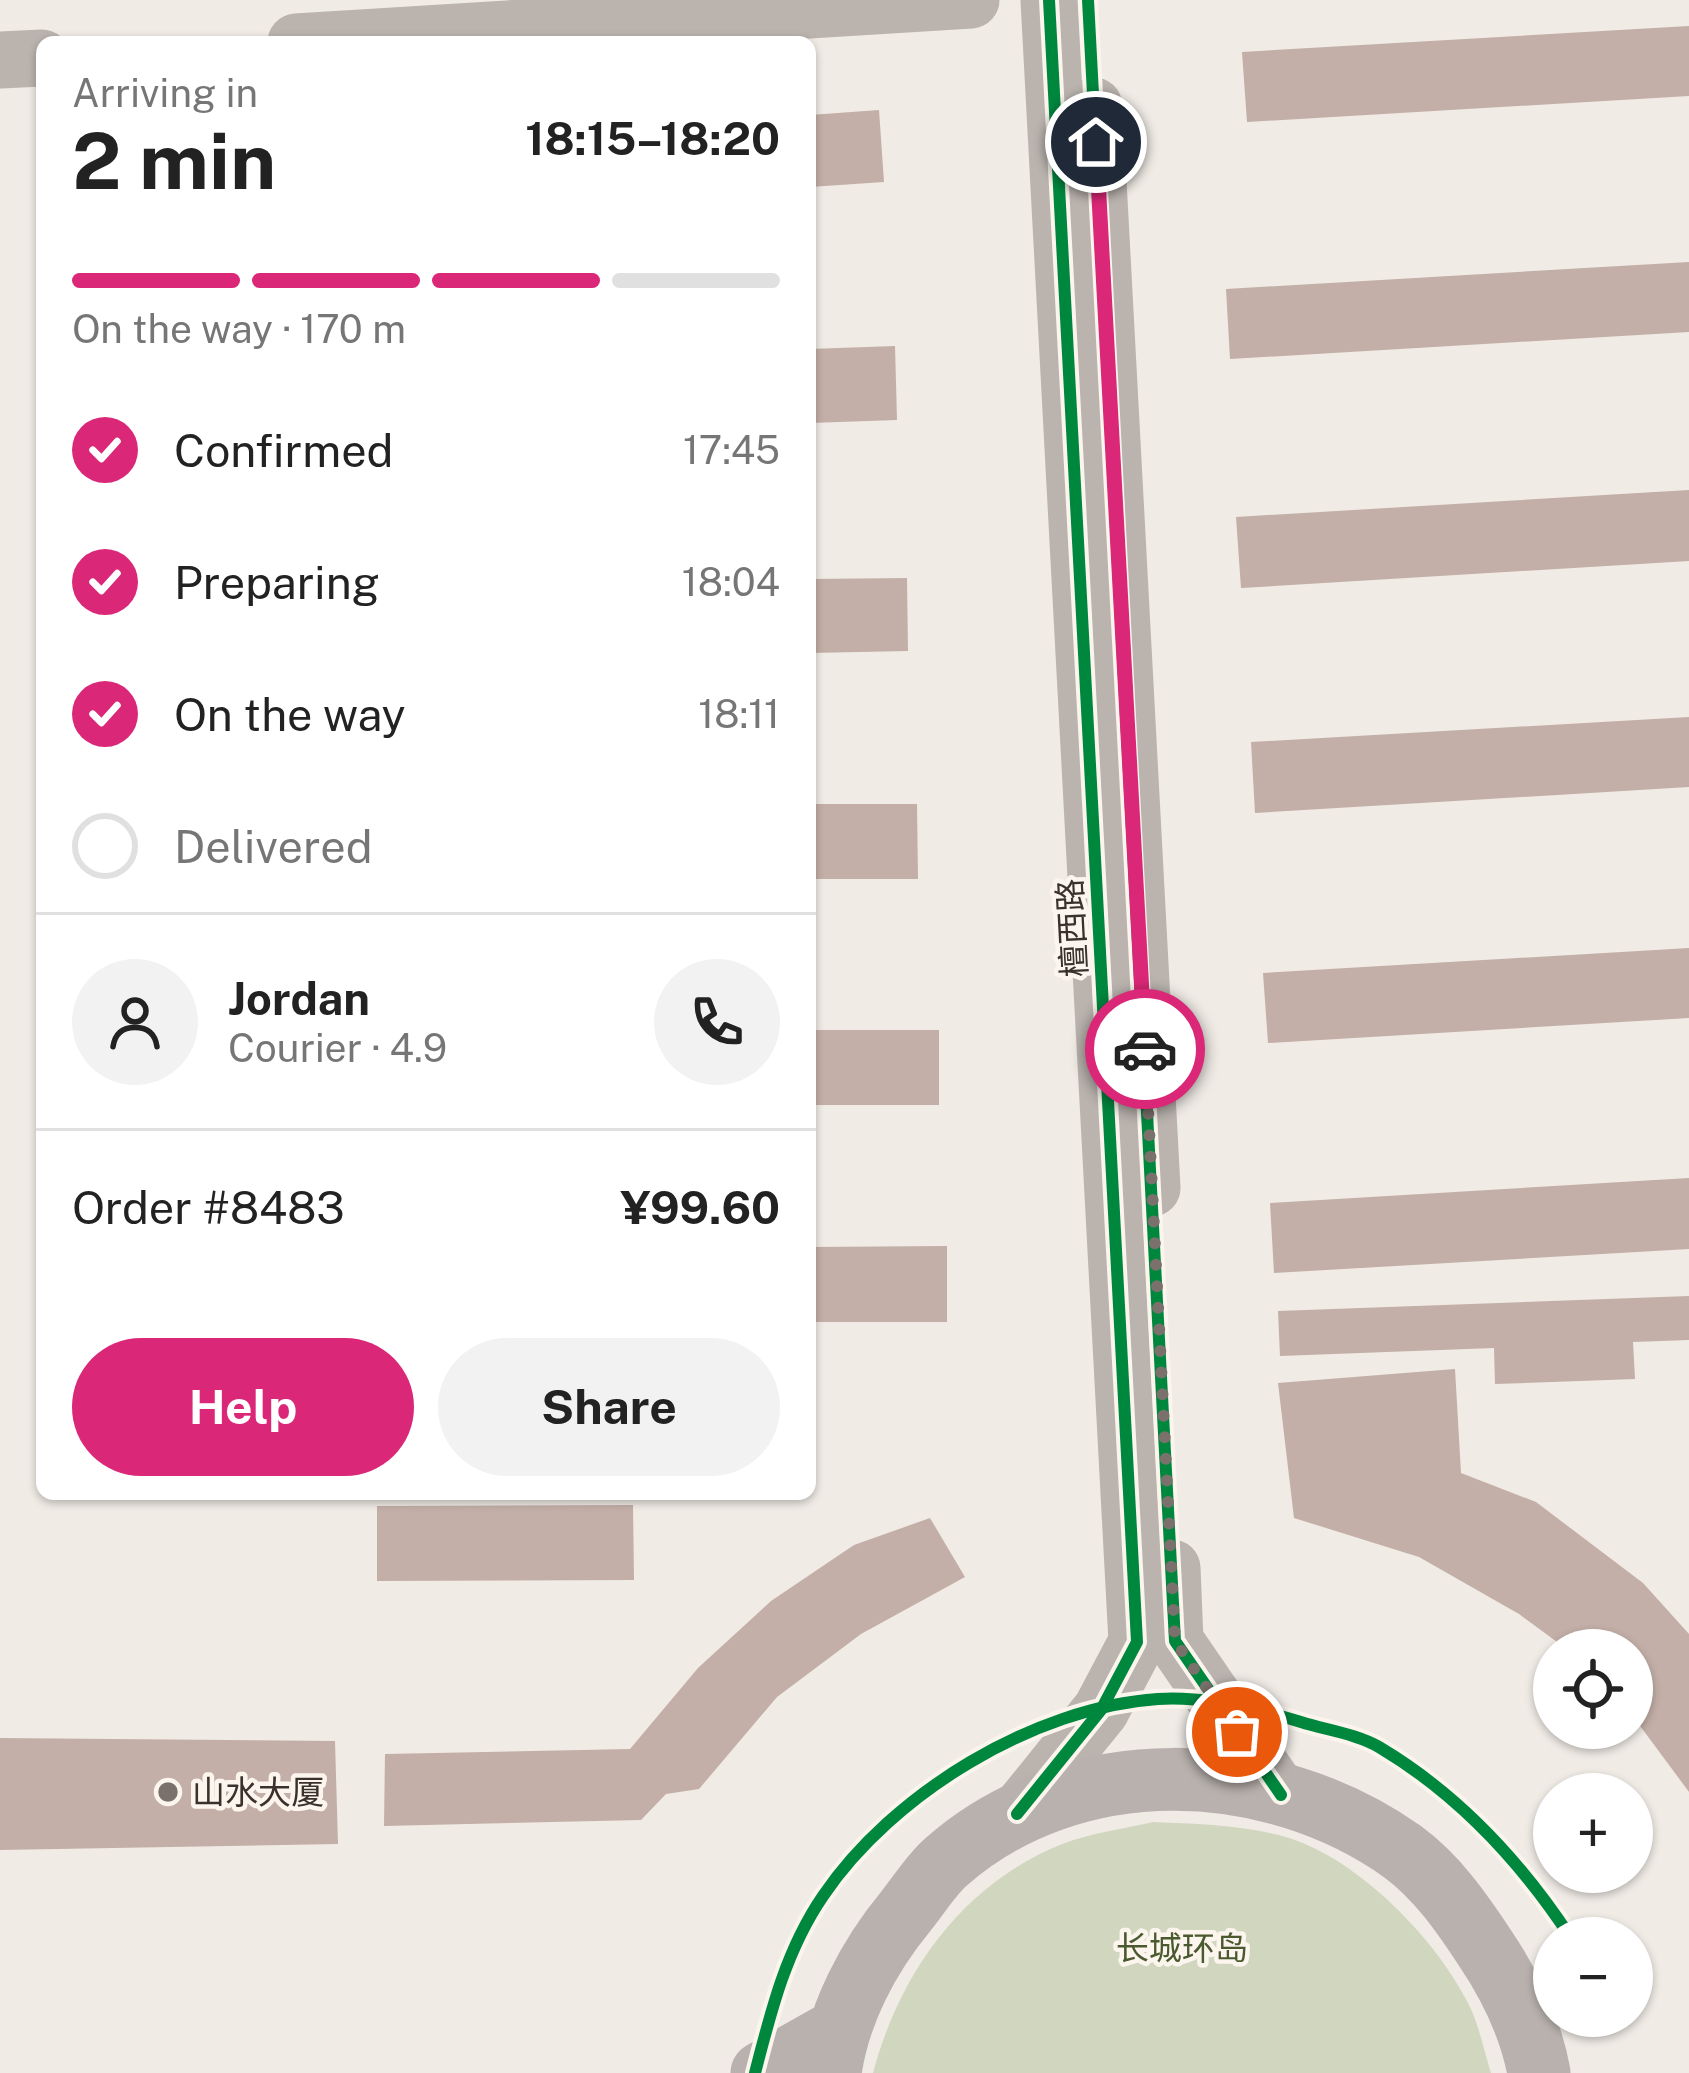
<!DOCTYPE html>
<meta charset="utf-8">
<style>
:root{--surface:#fff;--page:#f2f2f2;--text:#222;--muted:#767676;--line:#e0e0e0;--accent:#db2777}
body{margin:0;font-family:"Public Sans","Noto Sans SC",sans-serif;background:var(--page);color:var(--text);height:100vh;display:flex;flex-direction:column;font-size:45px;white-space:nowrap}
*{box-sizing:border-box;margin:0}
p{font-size:39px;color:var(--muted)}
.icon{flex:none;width:66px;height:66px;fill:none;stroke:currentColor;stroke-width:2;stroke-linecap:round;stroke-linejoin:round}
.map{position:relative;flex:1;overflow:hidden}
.details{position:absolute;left:36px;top:36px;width:780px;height:1464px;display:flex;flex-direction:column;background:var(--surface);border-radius:18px;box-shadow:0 3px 9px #0004}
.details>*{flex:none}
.tools{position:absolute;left:1533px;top:1629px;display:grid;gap:24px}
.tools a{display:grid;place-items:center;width:120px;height:120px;border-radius:50%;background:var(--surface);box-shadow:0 3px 9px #0004;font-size:60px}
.pin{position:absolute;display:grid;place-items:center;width:102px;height:102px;color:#fff;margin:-51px;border:6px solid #fff;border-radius:50%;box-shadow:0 3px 12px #0007}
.courier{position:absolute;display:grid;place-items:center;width:120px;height:120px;margin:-60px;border:9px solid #db2777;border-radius:50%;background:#fff;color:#222;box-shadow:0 3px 15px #0007}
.head em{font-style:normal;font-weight:700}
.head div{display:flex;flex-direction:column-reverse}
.head{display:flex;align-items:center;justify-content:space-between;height:204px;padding:0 36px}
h1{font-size:78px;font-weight:700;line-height:90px}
.bar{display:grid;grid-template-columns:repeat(4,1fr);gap:18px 12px;align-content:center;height:144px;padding:0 36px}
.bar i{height:15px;border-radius:9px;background:var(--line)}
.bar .on{background:var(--accent)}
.bar p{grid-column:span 4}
.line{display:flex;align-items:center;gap:30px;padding:0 36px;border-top:3px solid var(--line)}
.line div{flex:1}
.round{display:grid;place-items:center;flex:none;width:126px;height:126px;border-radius:63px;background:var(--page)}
ol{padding:0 36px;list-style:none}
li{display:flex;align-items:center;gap:36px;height:132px}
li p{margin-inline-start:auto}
li .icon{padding:12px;border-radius:50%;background:var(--accent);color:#fff;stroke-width:4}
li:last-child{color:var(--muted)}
li i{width:66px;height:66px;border:6px solid var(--line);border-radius:50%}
.action{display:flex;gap:24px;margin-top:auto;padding:24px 36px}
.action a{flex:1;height:138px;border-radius:72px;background:var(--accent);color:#fff;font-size:48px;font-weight:700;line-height:138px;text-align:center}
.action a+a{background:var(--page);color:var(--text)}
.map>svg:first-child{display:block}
.green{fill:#d1d6bf}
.building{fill:#c3afa7}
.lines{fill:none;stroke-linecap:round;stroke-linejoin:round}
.secondary{stroke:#bab3ae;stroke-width:57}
.primary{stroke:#b8b1ad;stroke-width:63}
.cycleway-casing{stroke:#fbf5ee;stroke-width:20}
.cycleway{stroke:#00873e;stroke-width:12}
.done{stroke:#7a716c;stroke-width:12;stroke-dasharray:0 21.6}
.route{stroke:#db2777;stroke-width:15}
.poi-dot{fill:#7a716c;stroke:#fbf5ee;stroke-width:4.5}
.labels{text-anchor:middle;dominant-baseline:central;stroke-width:9;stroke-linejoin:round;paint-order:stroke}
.street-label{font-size:33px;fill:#3b302b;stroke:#fbf5ee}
.poi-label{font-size:33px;fill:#3b302b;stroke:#fbf5ee;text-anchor:start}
.park-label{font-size:33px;fill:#4a5a2e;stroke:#fbf5ee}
</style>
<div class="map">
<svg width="1689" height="2073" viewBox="0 0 1689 2073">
<rect width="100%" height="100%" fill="#f0ebe5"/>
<path class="green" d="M1153,1822c46,2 92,3 136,16 70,22 147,101 179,165 11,21 16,48 23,70h-618c27,-101 90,-189 189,-229 28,-11 62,-15 91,-22z"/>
<path class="building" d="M1689,26v70l-442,26 -5,-70z
M879,110l5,72 -74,5v-72z
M1689,262v70l-459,27 -4,-70z
M895,346l2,74 -87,3v-74z
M1689,490v71l-448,27 -5,-71z
M907,578l1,73 -98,2v-74z
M1689,717v70l-434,26 -4,-71z
M810,804h107l1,75h-108z
M1689,948v70l-421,25 -5,-70z
M810,1030h129v75h-129z
M1689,1178v71l-415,24 -4,-70z
M947,1246v76h-137v-75z
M1689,1296v44l-56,2 2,37 -140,5 -1,-36 -214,8 -2,-45z
M1455,1369l6,104 75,29 107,81 46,51v158l-57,-77v-65h-64l-49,-36 -100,-57 -125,-39 -16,-135z
M633,1505l1,75 -257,1v-75z
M930,1518l35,59 -104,57 -84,63 -78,92 -33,5 -25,26 -257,6 1,-72 245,-5 68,-81 73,-67 83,-56z
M0,1738l335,3 3,103 -338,6z"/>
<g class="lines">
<path class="secondary" d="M296,42l675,-42
M0,60l42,-2
M1094,106l58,1082
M1172,1568l3,73 106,154
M1017,1814l84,-104 36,-68 -88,-1642"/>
<path class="primary" d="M762,2073l73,-41
M830,2073c8,-59 38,-116 76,-162 13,-16 25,-36 40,-49 127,-112 324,-105 457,-10 34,25 59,61 82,96 25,37 46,81 54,125"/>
<g class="cycleway-casing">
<path id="cycleway" d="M1088,0l87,1641 106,154
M1017,1814l84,-104 36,-68 -88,-1642
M755,2073c16,-62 31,-123 68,-177 69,-102 211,-189 335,-197 48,-3 98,9 143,23 25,8 56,12 78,25 79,47 142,115 192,191"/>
</g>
<use href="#cycleway" class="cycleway"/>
</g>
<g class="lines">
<path class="done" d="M1145,1049l30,592 62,91"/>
<path class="route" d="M1096,142l49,907"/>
</g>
<circle class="poi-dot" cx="168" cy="1792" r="12"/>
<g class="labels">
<g class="street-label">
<text transform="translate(1072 928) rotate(-93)">檀西路</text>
</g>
<g class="poi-label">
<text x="192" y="1792">山水大厦</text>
</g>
<g class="park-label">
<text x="1182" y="1948">长城环岛</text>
</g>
</g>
</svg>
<div class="tools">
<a><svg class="icon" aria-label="locate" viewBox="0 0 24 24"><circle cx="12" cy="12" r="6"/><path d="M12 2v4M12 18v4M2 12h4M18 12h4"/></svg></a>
<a>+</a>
<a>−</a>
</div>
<div class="pin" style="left:1237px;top:1732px;background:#ea580c"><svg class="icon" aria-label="bag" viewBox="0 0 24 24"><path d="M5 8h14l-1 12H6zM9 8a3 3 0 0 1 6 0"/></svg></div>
<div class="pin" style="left:1096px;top:142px;background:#1f2937"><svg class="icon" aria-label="home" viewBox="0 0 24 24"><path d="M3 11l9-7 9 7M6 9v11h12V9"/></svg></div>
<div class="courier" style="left:1145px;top:1049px"><svg class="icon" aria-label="car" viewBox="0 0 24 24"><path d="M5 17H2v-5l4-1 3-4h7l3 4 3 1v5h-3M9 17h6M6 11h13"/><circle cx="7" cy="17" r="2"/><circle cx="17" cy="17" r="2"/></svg></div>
<section class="details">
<div class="head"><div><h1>2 min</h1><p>Arriving in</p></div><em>18:15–18:20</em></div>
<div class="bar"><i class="on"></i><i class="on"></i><i class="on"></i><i></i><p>On the way · 170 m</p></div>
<ol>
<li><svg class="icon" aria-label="check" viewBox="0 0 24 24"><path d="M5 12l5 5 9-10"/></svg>Confirmed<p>17:45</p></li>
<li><svg class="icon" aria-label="check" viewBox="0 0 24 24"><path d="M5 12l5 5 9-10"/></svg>Preparing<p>18:04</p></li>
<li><svg class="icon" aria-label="check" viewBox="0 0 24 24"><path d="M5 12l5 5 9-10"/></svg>On the way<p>18:11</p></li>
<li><i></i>Delivered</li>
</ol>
<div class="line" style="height:216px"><a class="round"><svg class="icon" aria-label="person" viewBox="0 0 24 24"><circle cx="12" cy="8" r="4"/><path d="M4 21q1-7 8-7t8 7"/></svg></a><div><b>Jordan</b><p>Courier · 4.9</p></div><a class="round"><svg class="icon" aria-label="phone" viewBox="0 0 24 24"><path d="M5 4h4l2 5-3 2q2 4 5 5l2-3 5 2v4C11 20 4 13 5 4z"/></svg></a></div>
<div class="line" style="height:156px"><div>Order #8483</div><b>¥99.60</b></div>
<div class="action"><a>Help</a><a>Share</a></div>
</section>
</div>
